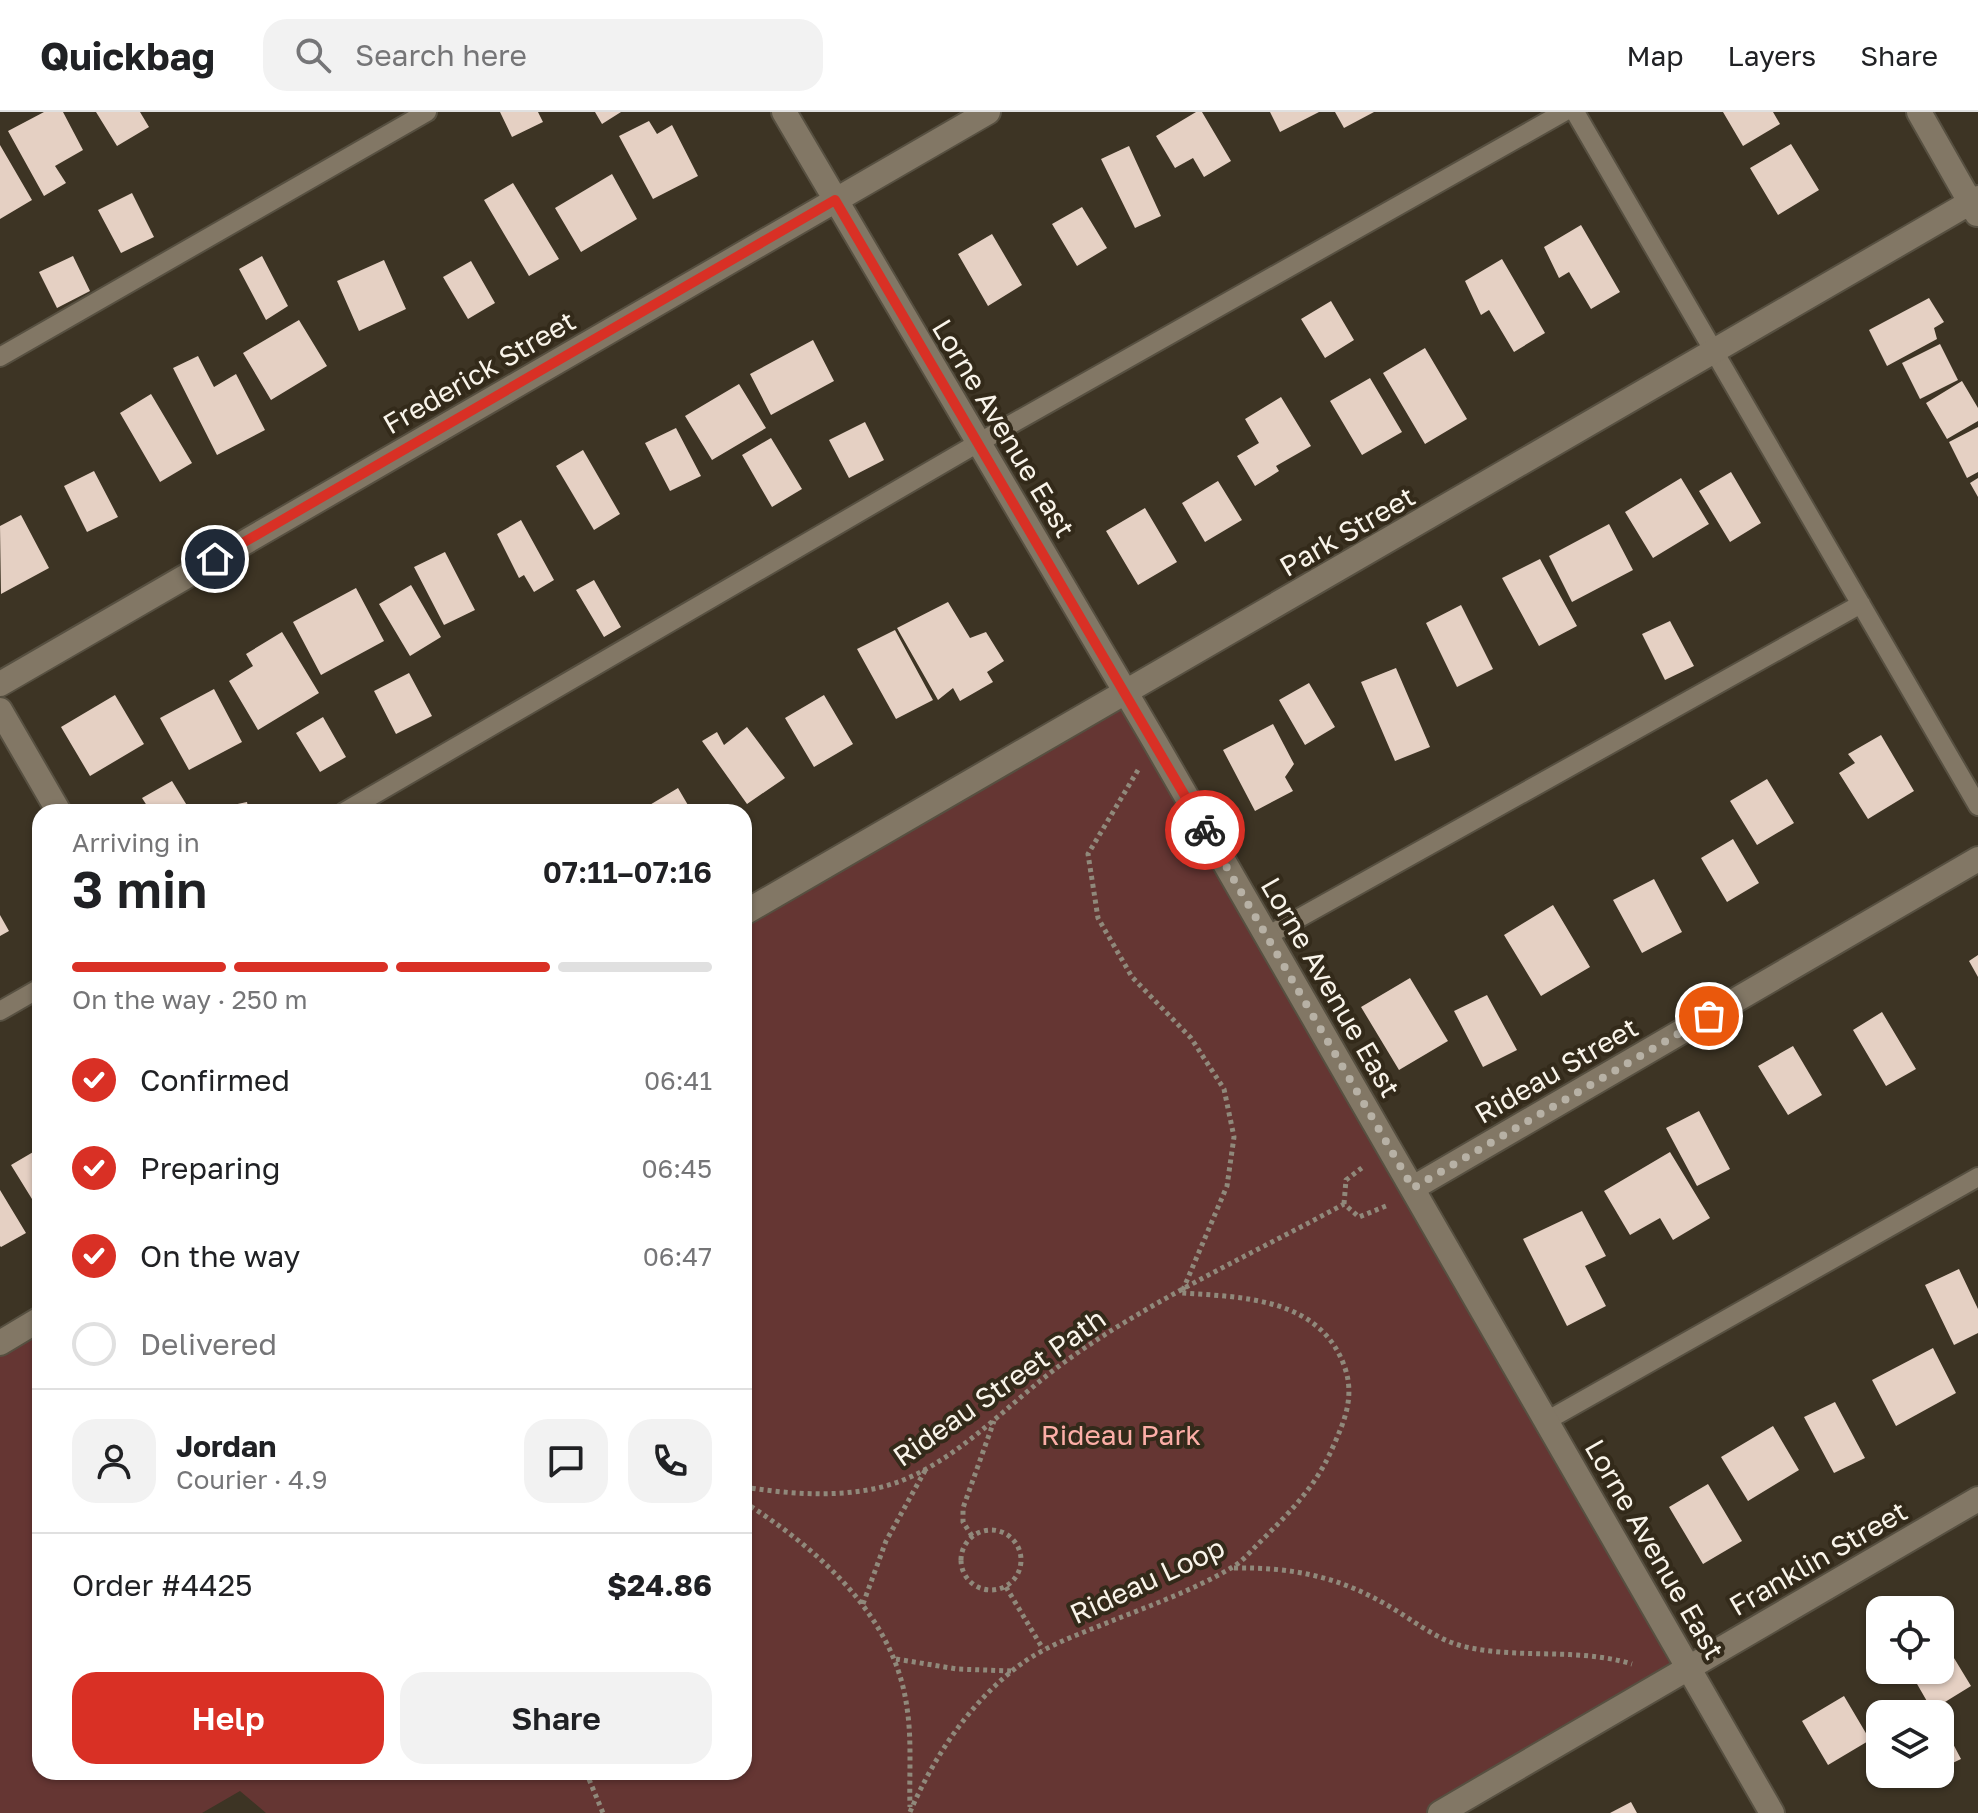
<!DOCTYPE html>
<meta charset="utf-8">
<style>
:root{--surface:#fff;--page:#f2f2f2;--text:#202124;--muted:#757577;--line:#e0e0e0;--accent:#d93025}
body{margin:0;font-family:"Golos Text",sans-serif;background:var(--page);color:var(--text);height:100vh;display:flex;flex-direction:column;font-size:30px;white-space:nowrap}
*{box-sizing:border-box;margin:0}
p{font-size:26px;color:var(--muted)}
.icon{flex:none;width:44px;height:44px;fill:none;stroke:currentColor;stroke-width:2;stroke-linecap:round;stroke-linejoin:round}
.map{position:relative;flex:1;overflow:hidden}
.details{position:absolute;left:32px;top:692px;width:720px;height:976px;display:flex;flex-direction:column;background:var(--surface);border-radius:24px;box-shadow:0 2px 6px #0004}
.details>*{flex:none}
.fabs{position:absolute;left:1866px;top:1484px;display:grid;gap:16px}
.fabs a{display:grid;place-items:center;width:88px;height:88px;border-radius:16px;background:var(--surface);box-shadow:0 2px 6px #0004;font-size:40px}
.pin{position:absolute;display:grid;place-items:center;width:68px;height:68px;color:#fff;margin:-34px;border:4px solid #fff;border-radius:50%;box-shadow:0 2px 8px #0007}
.courier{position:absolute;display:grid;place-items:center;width:80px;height:80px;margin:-40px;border:6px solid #d93025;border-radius:50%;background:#fff;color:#222;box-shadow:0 2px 10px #0007}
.overview em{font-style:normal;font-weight:600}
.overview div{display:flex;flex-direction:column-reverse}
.overview{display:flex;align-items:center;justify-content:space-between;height:136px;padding:0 40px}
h1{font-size:52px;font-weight:600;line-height:60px}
.bar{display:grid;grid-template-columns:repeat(4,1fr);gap:12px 8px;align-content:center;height:96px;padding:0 40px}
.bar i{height:10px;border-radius:6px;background:var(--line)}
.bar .current{background:var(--accent)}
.bar p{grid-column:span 4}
.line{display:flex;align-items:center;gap:20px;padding:0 40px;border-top:2px solid var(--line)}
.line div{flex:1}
.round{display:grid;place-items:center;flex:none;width:84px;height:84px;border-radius:24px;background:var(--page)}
ol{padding:0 40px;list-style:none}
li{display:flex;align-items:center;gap:24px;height:88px}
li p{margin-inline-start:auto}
li .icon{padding:8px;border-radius:50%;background:var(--accent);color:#fff;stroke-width:4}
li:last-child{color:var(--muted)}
li i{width:44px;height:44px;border:4px solid var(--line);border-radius:50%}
.button{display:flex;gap:16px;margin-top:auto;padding:16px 40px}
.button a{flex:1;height:92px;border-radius:24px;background:var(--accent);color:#fff;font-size:32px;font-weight:600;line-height:92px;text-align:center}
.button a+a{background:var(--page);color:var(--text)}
header{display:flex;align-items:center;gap:48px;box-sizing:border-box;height:112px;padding:0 40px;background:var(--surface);border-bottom:2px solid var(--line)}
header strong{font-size:38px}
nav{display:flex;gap:44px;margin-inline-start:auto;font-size:28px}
.search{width:560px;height:72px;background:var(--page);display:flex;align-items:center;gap:20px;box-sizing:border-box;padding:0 28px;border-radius:24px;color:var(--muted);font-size:30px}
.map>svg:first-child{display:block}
.green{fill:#653633}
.building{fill:#e5d0c3}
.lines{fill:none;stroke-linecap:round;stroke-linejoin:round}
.lane-casing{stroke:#575041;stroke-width:22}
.street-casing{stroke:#575041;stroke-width:28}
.path{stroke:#90897b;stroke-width:5;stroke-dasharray:4 4;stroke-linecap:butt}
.lane{stroke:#827765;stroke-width:18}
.street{stroke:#827765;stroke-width:24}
.done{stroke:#b7b1a5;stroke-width:8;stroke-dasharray:0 14.4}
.route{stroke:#d93025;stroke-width:10}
.labels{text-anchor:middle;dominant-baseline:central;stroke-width:8;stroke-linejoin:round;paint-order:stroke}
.street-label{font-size:28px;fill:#f9f4ea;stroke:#332a1a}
.park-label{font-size:28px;fill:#fcaea7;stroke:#332a1a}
</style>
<header>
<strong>Quickbag</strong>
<div class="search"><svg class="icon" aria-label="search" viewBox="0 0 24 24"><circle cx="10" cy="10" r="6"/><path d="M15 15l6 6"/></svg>Search here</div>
<nav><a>Map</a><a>Layers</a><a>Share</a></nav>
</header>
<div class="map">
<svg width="1978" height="1701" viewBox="0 0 1978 1701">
<rect width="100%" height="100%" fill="#3d3424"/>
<path class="green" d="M1126,583l563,974 -249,144h-1174l-26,-22 -38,22h-202v-470l40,-24v453h704v-859z"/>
<path class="building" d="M44,0h19l20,38 -28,16 11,17 -22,13 -36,-65z
M96,0h44l9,15 -32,19z
M500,0h38l5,10 -31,15z
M595,0h26l-19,12z
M1196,0h6l29,49 -27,16 -11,-19 -18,10 -19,-32z
M1270,0h49l-39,20z
M1335,0h39l-30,16z
M1723,0h50l7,12 -37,22z
M649,9l8,13 15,-9 26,51 -45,23 -34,-63z
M1791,32l28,46 -41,25 -28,-47z
M0,33l32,55 -32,19z
M1129,34l32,70 -26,12 -34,-69z
M612,62l25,45 -56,33 -26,-44z
M513,71l46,76 -30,17 -45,-76z
M132,81l22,44 -33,16 -23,-43z
M1082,95l25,41 -30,18 -25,-42z
M1581,113l39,67 -29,17 -22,-37 -10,6 -15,-31z
M992,122l30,51 -34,21 -30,-52z
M73,144l17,35 -33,17 -18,-36z
M262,144l26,50 -22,14 -27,-51z
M1502,147l43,74 -31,19 -25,-42 -8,5 -16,-34z
M384,148l22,49 -47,22 -22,-50z
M471,149l24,42 -27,16 -25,-42z
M1929,186l15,24 -10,6 3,11 -50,27 -18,-36z
M1331,189l23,39 -29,18 -24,-39z
M299,208l28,46 -56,34 -28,-47z
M813,228l21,41 -63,34 -21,-41z
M1940,232l18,36 -38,19 -18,-36z
M1425,236l42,71 -42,25 -42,-71z
M198,244l16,31 22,-13 29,56 -48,25 -44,-87z
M1370,266l32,54 -40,23 -32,-54z
M1962,269l16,27v13l-31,18 -21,-36z
M739,272l27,44 -54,32 -27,-44z
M151,282l41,69 -32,19 -40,-69z
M1281,285l30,49 -35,20 3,5 -24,15 -18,-30 22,-13 -14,-24z
M865,310l19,38 -35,18 -20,-38z
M1978,315v45l-11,6 -18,-36z
M676,316l25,48 -31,15 -25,-48z
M771,326l31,51 -30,18 -30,-52z
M583,338l37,64 -26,16 -38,-64z
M94,359l24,46 -31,15 -23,-46z
M1731,360l30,51 -31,19 -31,-51z
M1681,366l28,46 -56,34 -28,-46z
M1978,366v19l-8,-14z
M1218,369l24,39 -37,22 -23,-39z
M1145,396l32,54 -39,23 -32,-54z
M21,403l28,53 -48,26 -1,-68z
M521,408l33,60 -20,12 -10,-17 -5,3 -22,-44z
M1609,412l24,46 -61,32 -23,-46z
M445,440l30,58 -31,15 -30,-58z
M1540,447l37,67 -38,20 -37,-68z
M594,468l27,47 -17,10 -28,-47z
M411,473l30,52 -31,19 -31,-52z
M356,476l28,53 -63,34 -28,-53z
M948,490l22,36 16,-6 18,29 -17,11 6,10 -33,19 -7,-13 -15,12 -41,-72z
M1461,493l32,64 -36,18 -31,-64z
M1670,509l24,45 -29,14 -23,-46z
M895,518l38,70 -37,19 -39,-70z
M282,520l37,61 -61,37 -29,-49 24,-15 -7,-12z
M1396,556l34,79 -35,14 -34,-79z
M409,561l23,43 -36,18 -22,-43z
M1309,571l26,44 -30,18 -26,-45z
M214,577l28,53 -53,28 -29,-52z
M115,583l29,49 -54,32 -29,-49z
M824,583l29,49 -39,23 -29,-49z
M323,605l23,40 -26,15 -24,-39z
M1273,612l21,40 -9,13 8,14 -38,20 -32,-61z
M747,615l38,51 -38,26 -45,-63 15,-9 7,13z
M1881,623l33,56 -46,28 -29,-46 16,-10 -7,-9z
M1767,667l27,44 -37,22 -27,-44z
M172,669l19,31h-40l-9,-14z
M678,676l14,24h-54z
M247,690l2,10h-34l-1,-3z
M1733,727l26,44 -32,19 -26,-44z
M1654,767l28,53 -40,21 -29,-53z
M1553,793l37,62 -49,29 -37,-61z
M0,803l9,16 -9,5z
M1978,843v22l-9,-16z
M1410,866l38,63 -49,29 -38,-63z
M1487,883l30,55 -34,17 -29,-56z
M1882,900l34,57 -30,17 -33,-56z
M1793,934l29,49 -34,20 -30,-49z
M1699,999l31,58 -33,17 -31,-58z
M40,1036v64l-29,-47z
M1670,1040l40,66 -37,22 -13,-22 -30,17 -26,-44z
M0,1078l26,43 -25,14 -1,-1z
M1582,1099l24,45 -21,10 21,40 -39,20 -44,-87z
M1959,1157l19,40v24l-24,12 -29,-60z
M1933,1236l23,45 -60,33 -24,-46z
M1835,1290l30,56 -31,15 -30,-56z
M1773,1314l26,44 -51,31 -27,-44z
M1708,1372l34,57 -39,23 -34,-57z
M1940,1523l31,51 -39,24 -23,-40h31z
M1844,1584l26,44 -42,25 -26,-44z
M1940,1607l21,40 -21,10z
M1631,1690l6,11h-27z"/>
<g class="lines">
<g class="lane-casing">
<path id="lane" d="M1575,0l403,694
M0,245l427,-245
M344,700l634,-369 586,-331
M1267,824l594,-332
M0,899l40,-23
M1548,1308l430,-243"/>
</g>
<g class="street-casing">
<path id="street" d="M784,0l371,630 617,1071
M1919,0l58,102
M0,572l988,-572
M0,598l59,102
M744,801l1234,-715
M1413,1076l565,-329
M0,1231l40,-24
M1440,1701l538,-314"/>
</g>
<path class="path" d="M1138,658l-50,84 10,64 34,59 59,61 33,51 10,48 -7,49 -45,106
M1344,1092l2,-24 17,-13
M744,1375c50,8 109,12 157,-6 65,-26 115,-86 172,-125 84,-59 181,-103 271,-152l15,13 27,-11
M744,1390c74,47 151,114 163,206 5,32 2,66 3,99
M961 1448a30 30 0 1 1 60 0a30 30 0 1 1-60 0Z
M972,1424l-9,-14v-14l31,-87
M1234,1456c59,-1 107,9 158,40 22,13 44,31 70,38 56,14 114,1 170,18
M1006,1475l37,62
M863,1492l23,-63 41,-74
M896,1547l61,10 54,2
M586,1660l17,41
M910,1700c23,-53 56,-104 102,-141 29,-24 63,-35 97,-49 40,-16 85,-32 122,-54 10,-5 19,-16 27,-24 30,-30 57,-56 74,-95 12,-27 23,-51 13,-81 -24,-70 -101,-71 -164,-75"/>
<use href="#lane" class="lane"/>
<use href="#street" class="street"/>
</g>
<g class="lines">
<path class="done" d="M1205,718l208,358 296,-172"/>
<path class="route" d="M215,447l620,-359 370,630"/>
</g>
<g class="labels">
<g class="street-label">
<text transform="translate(479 260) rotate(-30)">Frederick Street</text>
<text transform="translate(1004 316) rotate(59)">Lorne Avenue East</text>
<text transform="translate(1347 419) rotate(-30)">Park Street</text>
<text transform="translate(1331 875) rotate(60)">Lorne Avenue East</text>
<text transform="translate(1556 958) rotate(-30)">Rideau Street</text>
<text transform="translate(999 1275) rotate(-35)">Rideau Street Path</text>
<text transform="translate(1655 1437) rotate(60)">Lorne Avenue East</text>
<text transform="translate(1818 1446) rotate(-30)">Franklin Street</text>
<text transform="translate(1147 1468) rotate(-25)">Rideau Loop</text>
</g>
<g class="park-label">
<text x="1121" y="1322">Rideau Park</text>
</g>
</g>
</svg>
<div class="fabs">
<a><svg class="icon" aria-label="locate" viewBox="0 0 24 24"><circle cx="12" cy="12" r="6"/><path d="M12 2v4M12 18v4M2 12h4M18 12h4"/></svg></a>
<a><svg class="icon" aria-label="layers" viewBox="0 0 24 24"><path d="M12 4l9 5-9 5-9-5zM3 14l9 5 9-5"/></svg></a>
</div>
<div class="pin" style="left:1709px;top:904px;background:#ea580c"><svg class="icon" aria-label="bag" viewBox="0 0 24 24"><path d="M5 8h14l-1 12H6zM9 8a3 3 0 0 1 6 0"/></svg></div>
<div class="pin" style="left:215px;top:447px;background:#1f2937"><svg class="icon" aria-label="home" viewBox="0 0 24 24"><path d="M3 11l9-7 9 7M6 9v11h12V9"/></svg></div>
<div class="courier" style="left:1205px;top:718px"><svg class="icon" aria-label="bike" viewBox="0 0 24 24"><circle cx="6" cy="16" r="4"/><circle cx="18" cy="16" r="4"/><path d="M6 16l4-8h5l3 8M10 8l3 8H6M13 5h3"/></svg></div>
<section class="details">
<div class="overview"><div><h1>3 min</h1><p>Arriving in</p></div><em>07:11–07:16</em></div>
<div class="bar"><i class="current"></i><i class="current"></i><i class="current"></i><i></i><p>On the way · 250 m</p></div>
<ol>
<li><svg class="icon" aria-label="check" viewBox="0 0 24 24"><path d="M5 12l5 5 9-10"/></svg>Confirmed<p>06:41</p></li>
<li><svg class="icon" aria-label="check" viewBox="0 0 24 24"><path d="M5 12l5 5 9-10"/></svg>Preparing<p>06:45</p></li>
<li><svg class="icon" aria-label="check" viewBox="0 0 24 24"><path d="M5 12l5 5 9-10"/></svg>On the way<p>06:47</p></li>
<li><i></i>Delivered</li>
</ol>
<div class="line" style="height:144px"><a class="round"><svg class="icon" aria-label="person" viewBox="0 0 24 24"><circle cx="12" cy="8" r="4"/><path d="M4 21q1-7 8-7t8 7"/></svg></a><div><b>Jordan</b><p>Courier · 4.9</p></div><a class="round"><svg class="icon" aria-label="chat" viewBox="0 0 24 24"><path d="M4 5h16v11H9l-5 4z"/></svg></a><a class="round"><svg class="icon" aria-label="phone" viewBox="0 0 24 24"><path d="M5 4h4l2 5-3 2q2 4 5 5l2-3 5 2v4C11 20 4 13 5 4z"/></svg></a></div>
<div class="line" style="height:104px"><div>Order #4425</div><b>$24.86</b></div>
<div class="button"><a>Help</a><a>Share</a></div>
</section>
</div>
